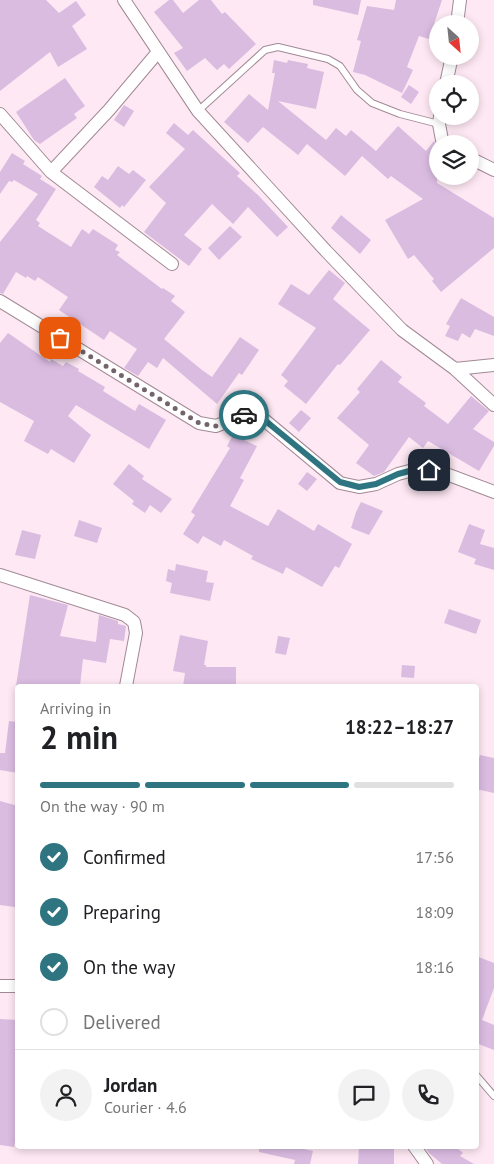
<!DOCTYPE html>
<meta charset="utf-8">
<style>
:root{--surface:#fff;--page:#f2f2f2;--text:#202124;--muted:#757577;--line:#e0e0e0;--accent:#2e7581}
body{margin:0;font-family:"PT Sans",sans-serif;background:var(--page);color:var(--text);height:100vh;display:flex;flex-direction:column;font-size:19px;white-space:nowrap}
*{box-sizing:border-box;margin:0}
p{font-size:16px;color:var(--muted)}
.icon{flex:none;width:28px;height:28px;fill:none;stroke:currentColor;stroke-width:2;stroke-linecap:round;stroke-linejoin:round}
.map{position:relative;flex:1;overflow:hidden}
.panel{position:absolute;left:15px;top:684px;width:464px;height:465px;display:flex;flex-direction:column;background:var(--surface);border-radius:5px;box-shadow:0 2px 8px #0003}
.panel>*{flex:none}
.needle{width:32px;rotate:153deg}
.tools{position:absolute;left:429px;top:15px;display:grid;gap:10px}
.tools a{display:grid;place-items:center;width:50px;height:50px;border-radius:50%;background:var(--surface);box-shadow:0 2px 8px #0003;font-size:25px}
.pin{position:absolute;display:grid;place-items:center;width:42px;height:42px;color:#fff;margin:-21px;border-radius:10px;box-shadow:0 2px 8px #0006}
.courier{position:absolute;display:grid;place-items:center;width:50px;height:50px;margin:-25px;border:4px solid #2e7581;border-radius:50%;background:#fff;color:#222;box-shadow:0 1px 6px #0007}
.overview em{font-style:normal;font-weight:700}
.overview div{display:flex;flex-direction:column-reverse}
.overview{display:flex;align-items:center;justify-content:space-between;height:85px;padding:0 25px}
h1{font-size:32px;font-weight:700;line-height:38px}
.bar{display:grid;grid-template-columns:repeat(4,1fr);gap:8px 5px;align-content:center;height:60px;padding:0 25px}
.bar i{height:6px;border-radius:4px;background:var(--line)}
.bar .selected{background:var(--accent)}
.bar p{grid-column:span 4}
.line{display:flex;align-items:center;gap:12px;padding:0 25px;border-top:1px solid var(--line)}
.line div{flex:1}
.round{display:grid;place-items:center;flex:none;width:52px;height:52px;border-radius:26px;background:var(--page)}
ol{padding:0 25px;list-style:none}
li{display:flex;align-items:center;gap:15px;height:55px}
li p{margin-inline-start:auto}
li .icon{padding:5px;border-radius:50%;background:var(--accent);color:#fff;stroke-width:4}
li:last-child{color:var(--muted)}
li i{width:28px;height:28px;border:2px solid var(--line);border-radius:50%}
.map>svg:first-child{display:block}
.building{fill:#dabce1}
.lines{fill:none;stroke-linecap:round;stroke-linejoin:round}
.service-casing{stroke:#a18a95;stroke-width:8}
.minor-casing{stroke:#a18a95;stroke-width:14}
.service{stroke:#fff;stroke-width:6}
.minor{stroke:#fff;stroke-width:12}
.done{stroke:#72646b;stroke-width:5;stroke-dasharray:0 9}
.route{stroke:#2e7581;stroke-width:6}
</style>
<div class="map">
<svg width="494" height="1164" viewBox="0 0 494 1164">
<rect width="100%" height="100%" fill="#fee8f3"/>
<path class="building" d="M0,0h46l13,13 17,-12 10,14 -14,11 15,23 -29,18 -8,-15 -50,39z
M169,0h4l10,13 16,-13h12l11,14 3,-2 31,32 -27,25 -5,-5 -7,6 -12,-12 -18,13 -13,-18 9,-5 -29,-36z
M313,0h48l-3,15 -45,-10z
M396,0h46l-13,39 -10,-3 -12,31 6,3 -11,23 -37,-18 -12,-3 8,-31 -4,-1 10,-34 27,4z
M274,60l13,3 1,-3 20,4 -1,4 17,4 -8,37 -38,-8 48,39 10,-12 10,8 5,-6 25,21 22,-25 28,25 8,-10 4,6 -1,36 57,35v30l-53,44 -9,-11 2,-2 -20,-24 -6,4 -23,-39 38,-21 -32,-23 -3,3 -26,-23 -17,20 -38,-32 -9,11 -35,-28 -15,16 -24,-21 25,-28 19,16 7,-37h-3z
M65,78l20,28 -11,8 3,4 -37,26 -6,-4 -18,-28z
M409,85l10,7 -8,12 -10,-7z
M124,105l10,6 -10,16 -10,-7z
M174,123l14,12 5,-5 47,43 -3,3 21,19 30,32 -11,10 -29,-30 -15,17 -21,-20 -28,31 18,14 -13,17 -45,-34 22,-29 -17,-16 36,-38 -19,-16z
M12,153l13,8 -2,3 19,12 -2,3 16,10 -20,31 4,3 -2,3 33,21 11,-18 7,5 4,-5 25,16 -3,5 5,2 -3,3 45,34 1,-1 12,8 -4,5 14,11 -21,27 38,31 10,7 28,-40 19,13 -17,25 -3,-2 -22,31 -54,-46 -6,10 -9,-6 -10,14 -14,-8 13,-19 -27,-18 -6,9 -45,-30 9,-13 -30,-20 -3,4 -8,-5 -1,2 -10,-6 -13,22 -3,-1v-51l38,-48 -24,-14 -2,2 -3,-1 -9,13v-22z
M118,166l11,8 4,-4 13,10 -22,27 -2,-2 -2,3 -26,-21 8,-11 6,4z
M341,215l30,25 -11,14 -29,-26z
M230,226l12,11 -23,23 -11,-12z
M329,270l16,13 -12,16 37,31 -30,35 -2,-1 -32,40 -22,-18 4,-5 -7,-6 35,-47 -38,-24 13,-20 18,11z
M461,298l33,19v19l-19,-7 -5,9 -8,-5 -4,8 -13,-5 5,-10 -4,-2z
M8,333l42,29 1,-3 12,7 3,-4 13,7 -1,2 27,16 -2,4 32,20 4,-7 27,16 -17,29 -73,-44 -8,11 23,19 -17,28 -23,-14 -3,5 -24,-13 10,-20 -34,-19v-59z
M381,360l21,17 -4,5 28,21 -2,3 24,18 23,-28 18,15 -16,18 21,13v4l-15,25 -51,-30 -5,7 -14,-11 -25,35 -10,4 -18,-13 13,-18 -32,-27 23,-26 -3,-3z
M301,410l10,8 -12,14 -10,-9z
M233,435l24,11 -17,32 4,2 -14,26 38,20 10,-17 36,22 4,-7 34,20 -13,24 -4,-2 -13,21 -36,-20 -3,7 -32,-15 2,-3 -29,-16 -3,6 -18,-10 -5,8 -15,-10 12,-19 -4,-3 39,-64 -3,-2z
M129,464l15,12 -2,3 30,20 -11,14 -11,-8 -5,8 -13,-9 2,-3 -21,-17z
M307,472l10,7 -10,12 -9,-7z
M361,502l22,9 -14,24 -18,-7 5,-16z
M79,520l23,8 -5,15 -23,-7z
M469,524l16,6 -5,14 14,4v22l-20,-6 2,-5 -18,-7z
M22,530l19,5 -6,24 -20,-4z
M176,564l32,7 -2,11 8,1 -4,18 -40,-8 2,-10 -6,-2 2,-12 7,2z
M30,595l38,10 -8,31 36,6 3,-27 19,6v3l8,2 -2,15 -14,-2 -4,24 -23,-4 -3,27h-64z
M449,609l32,11 -5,14 -32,-11z
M180,635l28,6 -4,24h2v2h30v19h-53l2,-13 -12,-2z
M278,636l12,2 -4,17 -11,-2z
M402,665l13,1 -1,12 -13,-1z
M9,721l9,1v51l-18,-3v-17h5z
M480,755l14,3v35l-18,-4v-21z
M0,801l18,5v98h-2l-1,3 -15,-2z
M476,956l18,7v25l-12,32 12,5v25l-18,-7z
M0,1019l18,1 -3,49 3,1v56l-4,21 -14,-2z
M259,1146h31l23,5 -3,13h-16l1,-4 -36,-8z
M424,1146h31l8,7 -3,3 14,8h-32l-13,-11z
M359,1147l35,1v16h-36z"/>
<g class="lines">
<g class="service-casing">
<path id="service" d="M198,111l67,-61 13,-3 50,12 12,7 17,24 15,13 28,11 39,10
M476,1075l18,21"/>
</g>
<g class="minor-casing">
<path id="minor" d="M124,0l74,111 128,140 76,79 53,39 39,36
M457,24l3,-24
M446,84l6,-28
M0,114l51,58 121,92
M440,116l-1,8 3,16 5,4
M470,158l24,12
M51,172l58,-62 49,-58
M0,301l199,122 17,3 30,-12 10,-1 84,70 19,4 17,-3 22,-10 19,-5 24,3 53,20
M455,369l39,-4
M0,575l125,40 9,7 2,11 -10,53
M0,986h18
M414,1146l13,18"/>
</g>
<use href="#service" class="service"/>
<use href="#minor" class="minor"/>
</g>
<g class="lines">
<path class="done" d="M60,338l139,85 17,3 28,-11"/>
<path class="route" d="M244,415l12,-2 84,69 19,5 17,-3 22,-10 19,-5 12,1"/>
</g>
</svg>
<div class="tools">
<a><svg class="needle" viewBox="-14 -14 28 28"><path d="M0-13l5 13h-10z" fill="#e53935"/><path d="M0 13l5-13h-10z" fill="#757577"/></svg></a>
<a><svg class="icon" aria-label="locate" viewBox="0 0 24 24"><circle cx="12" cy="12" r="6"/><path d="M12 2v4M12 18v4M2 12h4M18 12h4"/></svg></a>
<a><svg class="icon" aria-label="layers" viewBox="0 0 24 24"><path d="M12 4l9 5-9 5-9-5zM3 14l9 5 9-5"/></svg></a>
</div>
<div class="pin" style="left:60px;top:338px;background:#ea580c"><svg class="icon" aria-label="bag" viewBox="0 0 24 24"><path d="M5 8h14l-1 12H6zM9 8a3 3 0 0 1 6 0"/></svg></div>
<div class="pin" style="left:429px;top:470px;background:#1f2937"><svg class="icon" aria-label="home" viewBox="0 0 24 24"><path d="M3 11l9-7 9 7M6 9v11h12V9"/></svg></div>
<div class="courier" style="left:244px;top:415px"><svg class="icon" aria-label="car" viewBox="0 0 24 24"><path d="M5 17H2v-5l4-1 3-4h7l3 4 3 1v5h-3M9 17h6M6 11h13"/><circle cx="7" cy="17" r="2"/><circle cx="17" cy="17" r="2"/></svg></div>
<section class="panel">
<div class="overview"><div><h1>2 min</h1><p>Arriving in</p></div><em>18:22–18:27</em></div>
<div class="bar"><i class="selected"></i><i class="selected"></i><i class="selected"></i><i></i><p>On the way · 90 m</p></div>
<ol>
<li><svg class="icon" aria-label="check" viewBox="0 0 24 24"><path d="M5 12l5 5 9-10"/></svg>Confirmed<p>17:56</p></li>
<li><svg class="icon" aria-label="check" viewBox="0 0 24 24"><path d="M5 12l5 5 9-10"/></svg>Preparing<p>18:09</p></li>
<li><svg class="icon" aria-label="check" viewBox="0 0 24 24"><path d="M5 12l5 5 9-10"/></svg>On the way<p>18:16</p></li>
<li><i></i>Delivered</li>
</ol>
<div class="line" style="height:90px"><a class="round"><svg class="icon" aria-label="person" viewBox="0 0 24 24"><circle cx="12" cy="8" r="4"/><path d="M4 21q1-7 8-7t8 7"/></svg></a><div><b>Jordan</b><p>Courier · 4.6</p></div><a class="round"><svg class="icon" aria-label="chat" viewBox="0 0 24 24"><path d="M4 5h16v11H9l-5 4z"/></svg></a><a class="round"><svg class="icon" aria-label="phone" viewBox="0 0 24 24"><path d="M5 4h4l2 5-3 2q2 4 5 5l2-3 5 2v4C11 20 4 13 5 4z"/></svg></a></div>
</section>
</div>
